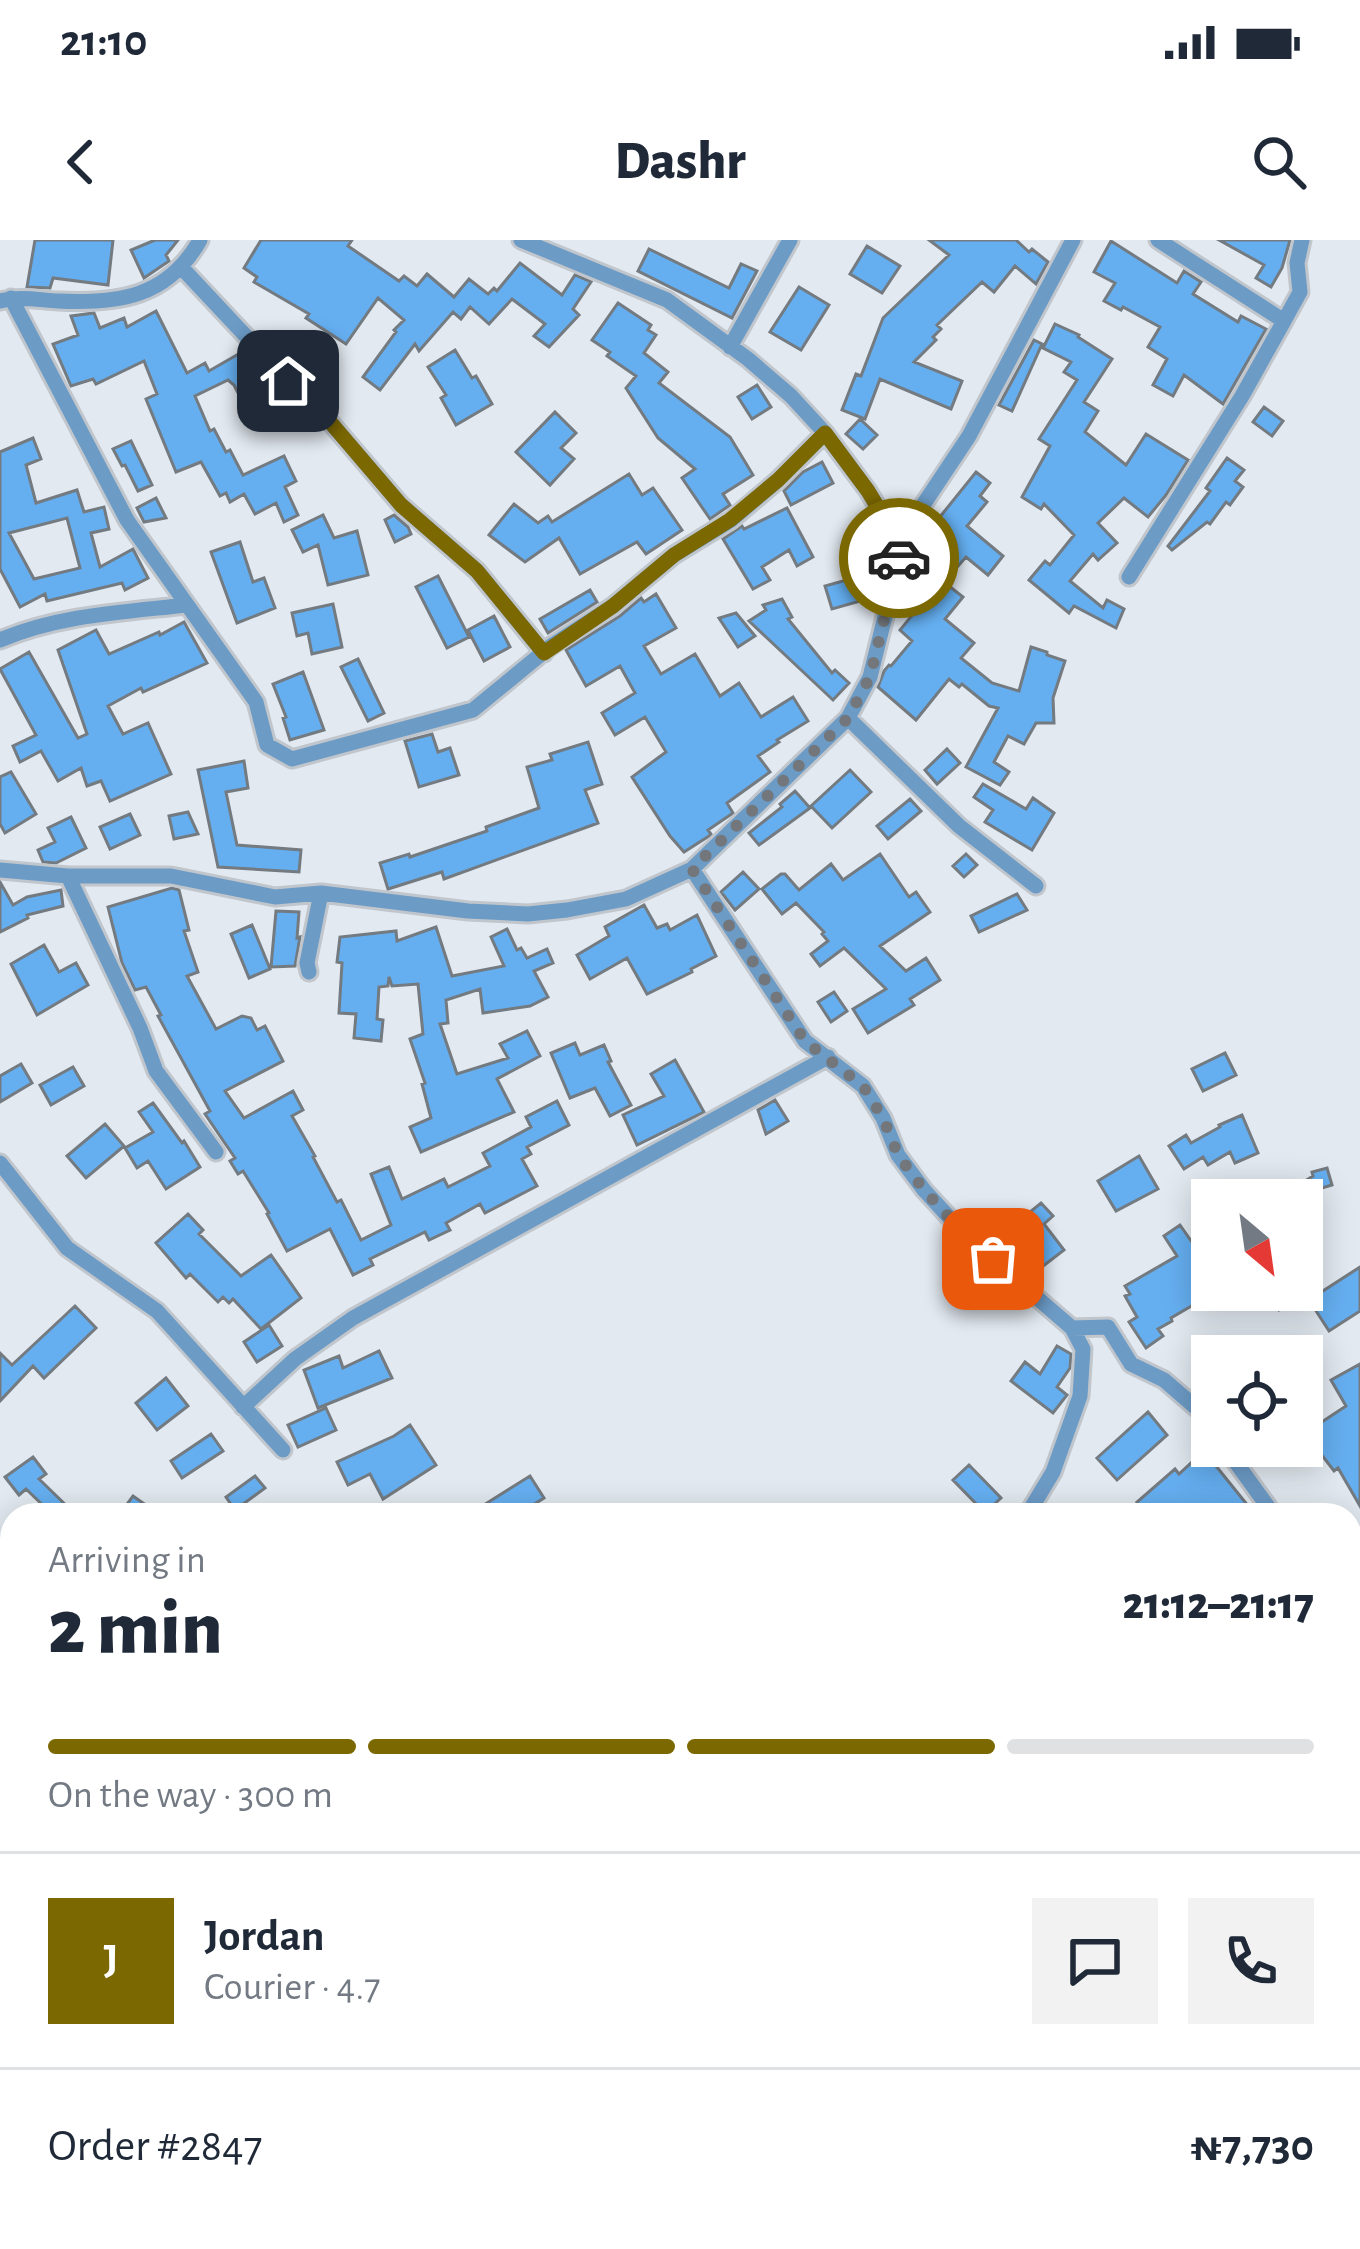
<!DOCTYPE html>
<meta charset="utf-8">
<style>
:root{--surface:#fff;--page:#f2f2f3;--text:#1f2937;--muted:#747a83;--line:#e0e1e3;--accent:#7c6800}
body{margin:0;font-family:"Alegreya Sans",sans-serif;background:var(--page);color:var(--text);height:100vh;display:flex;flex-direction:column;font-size:45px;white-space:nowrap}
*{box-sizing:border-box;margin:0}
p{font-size:39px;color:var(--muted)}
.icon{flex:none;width:66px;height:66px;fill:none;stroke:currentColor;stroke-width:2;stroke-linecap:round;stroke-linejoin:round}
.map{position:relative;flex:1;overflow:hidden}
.drawer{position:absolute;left:0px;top:1263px;width:1362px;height:747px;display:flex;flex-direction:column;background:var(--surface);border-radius:36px 36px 0 0;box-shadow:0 6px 30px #0003}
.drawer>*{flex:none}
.needle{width:78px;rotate:151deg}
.tools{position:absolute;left:1191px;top:939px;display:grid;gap:24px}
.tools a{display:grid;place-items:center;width:132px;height:132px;border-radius:0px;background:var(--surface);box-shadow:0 6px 30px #0003;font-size:60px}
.pin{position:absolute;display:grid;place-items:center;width:102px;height:102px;color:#fff;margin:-51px;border-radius:24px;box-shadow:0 6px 18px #0006}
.courier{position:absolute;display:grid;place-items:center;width:120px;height:120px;margin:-60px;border:9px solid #7c6800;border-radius:50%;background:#fff;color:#222;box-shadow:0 3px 15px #0007}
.headline em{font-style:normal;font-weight:800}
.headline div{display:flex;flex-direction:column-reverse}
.headline{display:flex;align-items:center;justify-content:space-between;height:204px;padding:0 48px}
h1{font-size:78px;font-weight:800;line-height:90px}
.bar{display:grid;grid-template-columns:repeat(4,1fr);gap:18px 12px;align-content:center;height:144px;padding:0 48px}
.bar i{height:15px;border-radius:9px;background:var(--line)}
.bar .selected{background:var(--accent)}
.bar p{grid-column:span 4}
.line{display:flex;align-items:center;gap:30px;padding:0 48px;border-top:3px solid var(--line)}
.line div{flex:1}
.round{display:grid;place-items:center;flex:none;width:126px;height:126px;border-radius:0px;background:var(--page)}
.status{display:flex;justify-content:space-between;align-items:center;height:84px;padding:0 60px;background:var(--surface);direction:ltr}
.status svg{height:33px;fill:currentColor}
header{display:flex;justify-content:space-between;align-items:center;height:156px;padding:0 48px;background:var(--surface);font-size:54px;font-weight:800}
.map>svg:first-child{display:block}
.building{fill:#65aff1;stroke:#737a80;stroke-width:3;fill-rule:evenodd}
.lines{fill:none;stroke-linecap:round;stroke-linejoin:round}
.street-casing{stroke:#c0c6cc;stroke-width:21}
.street{stroke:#6c9bc6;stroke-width:15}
.done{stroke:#73777b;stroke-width:12;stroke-dasharray:0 21.6}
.route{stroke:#7c6800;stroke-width:15}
</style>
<div class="status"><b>21:10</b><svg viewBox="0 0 49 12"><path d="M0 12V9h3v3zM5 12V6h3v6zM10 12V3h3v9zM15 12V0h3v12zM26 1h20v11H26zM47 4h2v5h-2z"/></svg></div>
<header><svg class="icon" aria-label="back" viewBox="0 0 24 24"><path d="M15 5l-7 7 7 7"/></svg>Dashr<svg class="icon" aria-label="search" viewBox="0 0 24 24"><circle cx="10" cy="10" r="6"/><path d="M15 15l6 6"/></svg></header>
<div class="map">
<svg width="1360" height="2009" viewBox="0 0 1360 2009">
<rect width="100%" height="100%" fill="#e2e9f0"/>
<path class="building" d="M35,0h78l-5,45 -55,-7 -3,10 -23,-1z
M155,0h23l-12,15 3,6 -25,17 -13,-28z
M261,0h91l-4,6 51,35 5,-5 13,10 10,-12 27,23 15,-18 19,15 6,-6 3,3 23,-28 42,32 13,-20 16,7 -18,27 6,6 -30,32 -15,-11 11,-12 -33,-25 -23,25 -19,-17 -9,12 -8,-7 -34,39 -4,-7 -35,46 -17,-13 33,-45 -2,-2 10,-10 -26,-22 -32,46 -40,-26 3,-4 -55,-32 3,-5 -13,-9z
M929,0h87l13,12 3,-3 16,13 -12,22 -21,-18 -21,26 -12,-10 -45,43 4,4 -8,8 3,3 -22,22 48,19 -11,28 -71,-30 -15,40 -23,-9 14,-36 5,2 22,-58 66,-63z
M1219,0h71l-8,28 -11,19 -15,-9 8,-13z
M1111,1l66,42 7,-12 17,11 -8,12 45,28 3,-6 25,13 -43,75 -39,-29 -11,21 -20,-11 14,-26 -19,-12 12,-20 -37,-20 -2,3 -17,-9 11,-18 -21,-11z
M867,6l33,20 -18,27 -32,-19z
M649,9l80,39 12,-24 16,7 -25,47 -94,-47z
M799,47l30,18 -28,45 -31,-18z
M618,63l33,22 -3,5 8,5 -12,18 24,19 -9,11 71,54 23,38 -30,19 7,11 -20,14 -28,-41 13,-9 -37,-31 -32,-50 10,-12 -29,-20 3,-4 -18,-12z
M156,71l31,62 18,-10 4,8 33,-19 36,65 -22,11 -22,-43 -6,-5 -33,16 15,35 4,-2 12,23 4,-2 13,25 41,-19 12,25 -11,6 13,28 -14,7 -8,-19 -21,11 -11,-20 -14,8 -4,-9 -6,3 -19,-34 -25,10 -30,-73 11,-5 -13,-33 -48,23 -3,-5 -22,7 -18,-42 25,-9 -7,-19 23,-3 6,15 24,-10 3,9z
M1055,84l24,11 -1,2 34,22 -28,43 14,9 -13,21 41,33 20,-31 42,26 -22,35 -18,22 -24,-19 -26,25 19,20 -19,17 -5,-6 -23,27 33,27 4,-8 17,9 -8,19 -42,-22 -5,7 -40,-33 16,-19 5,4 24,-30 -30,-31 -3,5 -19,-12 28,-51 -11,-7 38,-59 -13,-8 7,-10 -28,-14z
M1034,100l8,4 -30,67 -13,-6z
M455,110l17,28 4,-2 16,28 -36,21 -15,-27 5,-3 -18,-28z
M757,145l14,22 -19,12 -14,-22z
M1264,167l19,14 -11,15 -19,-14z
M555,172l21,21 -15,15 13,11 -24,26 -34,-33z
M860,179l17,16 -14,14 -17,-15z
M33,198l8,21 -15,6 10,38 41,-13 7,22 20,-5 5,22 -18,4 9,34 33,-18 15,29 -23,12 -3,-7 -75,18 -2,-7 -25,13 -20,-38v-117zM67,278l13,50 -46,11 -25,-46z
M131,201l21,44 -14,6 -13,-26 -3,1 -9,-17z
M1227,218l17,12 -9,11 8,6 -13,18 -4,-3 -16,22 -3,-2 -35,28 -4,-4 42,-55 -4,-3z
M822,222l11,21 -42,22 -7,-14 19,-19z
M976,232l14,11 -10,13 7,6 -20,24 36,30 -15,19 -22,-18 -22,25 19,15 -18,22 29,24 -13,15 31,25 27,8 12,-44 16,5v3l18,6 -12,37 1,25h-18l-12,21 -16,-8 -14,26 15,10 -9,13 -34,-18 32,-59 -9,-2 -27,-22 -3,3 -10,-8 -33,41 -38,-33 6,-16 5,-6 2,1 21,-25 -12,-11 14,-17 -8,-7 11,-15 -8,-6 9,-11 -5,-3 27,-35 -9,-8z
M629,234l13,21 11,-7 29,42 -36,24 -9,-12 -57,32 -21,-36 -34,24 -36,-27 25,-31 24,19 10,-7 4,6z
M156,258l10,20 -22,4 -7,-14z
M787,268l26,49 -16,9 -8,-16 -27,17 8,13 -17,9 -30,-50 19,-13 2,3z
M323,275l11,23 23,-7 11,44 -40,10 -10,-40 -15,7 -11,-22z
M394,275l14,12 3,7 -16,8 -10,-22z
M240,302l13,40 11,-4 11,30 -38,15 -26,-71z
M864,335l7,23 -39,11 -7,-23z
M438,336l31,61 -22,11 -31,-61z
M590,350l7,12 -49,31 -8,-14z
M656,354l20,34 -32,18 17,28 34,-20 25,42 19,-13 22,34 32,-20 15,24 -31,19 2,2 -21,14 12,16 -43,31 6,10 -25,17 3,4 -2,2 -25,16 -14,-16 -38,-59 34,-25 -21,-35 -30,18 -13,-22 33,-20 -15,-27 -34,20 -20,-36 54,-34 21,-18 3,4z
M782,359l10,18 -4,2 44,54 3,-3 14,13 -16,17 -84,-79 17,-11 -3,-5z
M333,364l9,43 -30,7 -4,-21 -11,3 -5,-23z
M736,373l19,23 -17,11 -19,-29z
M494,376l16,31 -26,14 -16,-31z
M184,382l23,41 -64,29 -2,-4 -33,18 15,28 25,-11 23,51 -61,27 -9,-20 -14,5 -6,-18 -23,13 -17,-30 -21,11 -7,-16 23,-11 -36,-66 29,-17 49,86 9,-4 -29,-84 38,-20 13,24 50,-22 1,3z
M358,419l26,54 -16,8 -27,-54z
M303,432l21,58 -34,10 -7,-22 3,-1 -13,-33z
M432,494l6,18 12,-4 9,27 -40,12 -14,-46z
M588,502l14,42 -17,6 13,33 -154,56 -2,-7 -54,17 -8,-26 29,-9 1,3 77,-26 -1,-4 53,-19 -12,-41 25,-7 -2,-6z
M947,509l13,14 -23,21 -12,-14z
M244,521l4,27 -22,4 11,53 64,5 -2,22 -81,-5 -20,-97z
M850,530l21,22 -39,36 -21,-22z
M11,532l25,42 -31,19 -5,-9v-47z
M983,544l43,25 7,-11 21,15 -22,37 -47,-28 8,-12 -19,-13z
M795,551l15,17 -51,37 -10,-12 33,-26 -2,-3z
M910,559l11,12 -33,28 -11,-13z
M188,572l10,22 -24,5 -5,-23z
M130,574l10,21 -30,14 -10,-22z
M71,577l15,31 -30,15 -13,-1 -5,-12 17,-8 -7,-14z
M880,614l29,43 7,-5 14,20 -50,34 26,25 20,-13 14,22 -30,19 4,6 -46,28 -15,-24 33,-20 -42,-41 -24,18 -9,-12 17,-13 -6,-7 2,-2 -28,-29 -14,11 -20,-25 19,-15h4l14,16 32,-26 12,16z
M966,614l11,11 -13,12 -11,-11z
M743,632l16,17 -24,21 -14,-18z
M0,642l13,23 14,-8 34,-7 2,16 -36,9 1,3 -28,14z
M172,648l7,2 10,40 -5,1 14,41 -11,4 29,53 26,-13 9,2 6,12 8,-4 18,35 -58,30 19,27 49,-27 10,19 -11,6 23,40 -2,1 24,45 4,-2 20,40 30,-15 -20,-51 18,-7 13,32 42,-20 4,8 42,-21 -7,-13 48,-26 -5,-10 31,-16 12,24 -42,22 4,7 -9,5 15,27 -52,27 -5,-9 -34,19 4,7 -21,10 -4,-8 -55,27 3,6 -20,10 -23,-46 -43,22 -20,-37 2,-1 -26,-42 -5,3 -8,-13 5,-3 -30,-44 5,-3 -52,-95 3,-1 -15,-28 -11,3 -13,-27 -14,-56z
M1017,654l10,16 -48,22 -8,-16z
M644,665l13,23 10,-4 3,6 27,-15 19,41 -25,13 1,3 -45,22 -20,-36 -37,21 -13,-24 32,-19 -4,-9z
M276,671l23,1 -2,26 3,-1 -5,29 -24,1z
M252,685l18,44 -21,9 -18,-44z
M436,687l16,49 52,-10 -13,-29 16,-8 10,21 4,-2 6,10 20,-9 6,14 -19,8 14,26 -18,9 -47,7 -3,-24 -34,11 2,23 -8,1 17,50 51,-16 -8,-14 27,-13 13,25 -43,23 17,33 -93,40 -11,-25 21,-9 -9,-34 3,-1 -15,-44 13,-5 -5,-50 -26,2 -3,-9 -1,9 -9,1 -2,32 6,1 -2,21 -27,-3 2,-24 -17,-1 3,-50 -5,-1 3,-25 56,-6 1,10z
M44,705l15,27 17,-9 12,22 -51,30 -26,-51z
M834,752l13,19 -16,11 -13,-20z
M575,803l5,12 24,-10 7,16 -3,1 23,43 -21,11 -15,-28 -25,10 -19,-45z
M1225,813l11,22 -33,16 -11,-22z
M675,820l29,52 -67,33 -14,-30 41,-19 -13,-22z
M21,824l11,19 -32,19v-26z
M73,827l11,19 -33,19 -11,-20z
M775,860l13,21 -22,13 -8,-24z
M153,863l29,40 2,-2 16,26 -34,22 -18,-28 -11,7 -12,-20 28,-16 -14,-20z
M1242,875l16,38 -23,10 -5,-11 -22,13 -5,-8 -19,12 -15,-23 17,-11 5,8 29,-16 -1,-2z
M105,884l19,22 -38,32 -19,-22z
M1139,916l19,33 -42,22 -18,-30z
M1327,928l5,17 -50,15 -1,-4 32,-20 -1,-4z
M1041,963l12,13 -9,8 20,26 -26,20 -16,-19 8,-6 -16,-20z
M188,974l15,16 -4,4 42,42 30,-21 30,43 -40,31 -28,-30 -4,4 -6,-6 -5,5 -28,-28 -4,4 -30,-35z
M1180,985l32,46v23l-41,24 1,3 -14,8 5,7 -17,12 -17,-26 8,-5 -12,-21 5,-2 -5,-8 52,-30 -13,-20z
M1360,1027v44l-31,20 -20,-31z
M1267,1050h47l-35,20z
M75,1066l21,22 -52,50 -11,-12 -33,35v-48l12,12z
M269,1085l13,21 -25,16 -13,-20z
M1057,1106l14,8 -1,14 -13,19 10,8 -14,18 -42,-32 14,-19 15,12z
M379,1111l13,27 -74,30 -14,-38 35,-14 4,12z
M1360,1124v142l-22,-38 -4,3 -13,-17 -13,8 -6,-9v-18l44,-29 -15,-26z
M166,1138l22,28 -31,24 -21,-27z
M326,1168l10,22 -38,17 -10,-22z
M1148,1172l19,23 -50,45 -20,-22z
M410,1185l26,40 -53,34 -13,-25 -22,11 -11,-23 57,-26z
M211,1194l12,17 -41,27 -11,-17z
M1204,1211l45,56 -11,8h-89l-12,-13 38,-33 4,5z
M33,1217l13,17 -7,5 37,36h-23l-27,-26 -7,6 -14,-18z
M969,1225l32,33 -16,15 -32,-33z
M255,1236l10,12 -30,22 -9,-13z
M530,1236l14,22 -27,17h-49z
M133,1256l27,19h-41z"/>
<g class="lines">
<g class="street-casing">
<path id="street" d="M521,0l146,60 81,59 43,37 34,37 43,58 34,57
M182,28l106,113 43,42 70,82 76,66 67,82
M11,58l116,222 129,182 11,43 25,14 181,-49 78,-64 62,-40 61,-51 57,-35 47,-40 47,-47
M0,61c19,-5 39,-1 58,0 61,3 110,-4 142,-61
M1284,81l16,-29 -3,-29 5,-23
M730,107l60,-107
M1129,337l113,-181 42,-75 -126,-81
M0,400c59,-25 124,-28 187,-35
M848,478l111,108 77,60
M692,629l113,172 58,45 20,32 15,37 26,35 46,50 102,88 11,21 -3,47 -27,76 -26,43
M0,630l68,6h103l104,21 46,-4 147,18 60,3 39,-4 59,-11 66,-30 156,-151 22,-41 32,-129 21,-43 46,-69 104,-196
M68,636l72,152 16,43 60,81
M309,732l-2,-9 14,-70
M0,923l67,85 90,63 126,139
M1072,1088l36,-1 23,37 33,16 37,32 11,16
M243,1167l52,-48 58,-41 475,-261
M1224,1206l50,69
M0,1402l12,29
M1350,1406l10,19
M1350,1735l10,-6
M417,1998c32,11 46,11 78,0
M914,2009l17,-11
M1356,2009l4,-3"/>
</g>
<use href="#street" class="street"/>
</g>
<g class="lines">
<path class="done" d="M899,318l-29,119 -22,41 -156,151 113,172 58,45 20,32 15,37 26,35 46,50 23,19"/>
<path class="route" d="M288,141l43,42 70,82 76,66 67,82 69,-47 61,-51 56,-35 48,-40 47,-47 43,58 34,57 -3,10"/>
</g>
</svg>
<div class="tools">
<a><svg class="needle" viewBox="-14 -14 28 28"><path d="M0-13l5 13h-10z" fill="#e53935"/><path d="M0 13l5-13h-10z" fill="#747a83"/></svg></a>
<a><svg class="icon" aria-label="locate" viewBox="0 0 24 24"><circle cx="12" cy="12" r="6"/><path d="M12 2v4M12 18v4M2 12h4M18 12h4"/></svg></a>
</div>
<div class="pin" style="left:993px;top:1019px;background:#ea580c"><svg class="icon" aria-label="bag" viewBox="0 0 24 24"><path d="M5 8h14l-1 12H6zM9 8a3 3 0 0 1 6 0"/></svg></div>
<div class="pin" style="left:288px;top:141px;background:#1f2937"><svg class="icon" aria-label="home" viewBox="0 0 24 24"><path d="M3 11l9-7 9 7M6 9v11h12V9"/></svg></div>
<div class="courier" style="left:899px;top:318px"><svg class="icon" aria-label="car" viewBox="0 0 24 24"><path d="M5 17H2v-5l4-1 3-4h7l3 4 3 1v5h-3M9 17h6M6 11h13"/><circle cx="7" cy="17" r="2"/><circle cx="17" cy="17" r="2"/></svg></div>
<section class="drawer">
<div class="headline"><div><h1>2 min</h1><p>Arriving in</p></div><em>21:12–21:17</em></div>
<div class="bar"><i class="selected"></i><i class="selected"></i><i class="selected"></i><i></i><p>On the way · 300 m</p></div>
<div class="line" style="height:216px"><b class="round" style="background:var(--accent);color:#fff">J</b><div><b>Jordan</b><p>Courier · 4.7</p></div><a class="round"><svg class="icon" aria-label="chat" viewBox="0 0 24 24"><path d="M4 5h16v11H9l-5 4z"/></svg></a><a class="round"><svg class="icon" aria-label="phone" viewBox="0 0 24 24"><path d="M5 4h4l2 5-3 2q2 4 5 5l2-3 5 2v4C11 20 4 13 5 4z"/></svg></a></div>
<div class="line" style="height:156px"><div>Order #2847</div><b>₦7,730</b></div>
</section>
</div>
